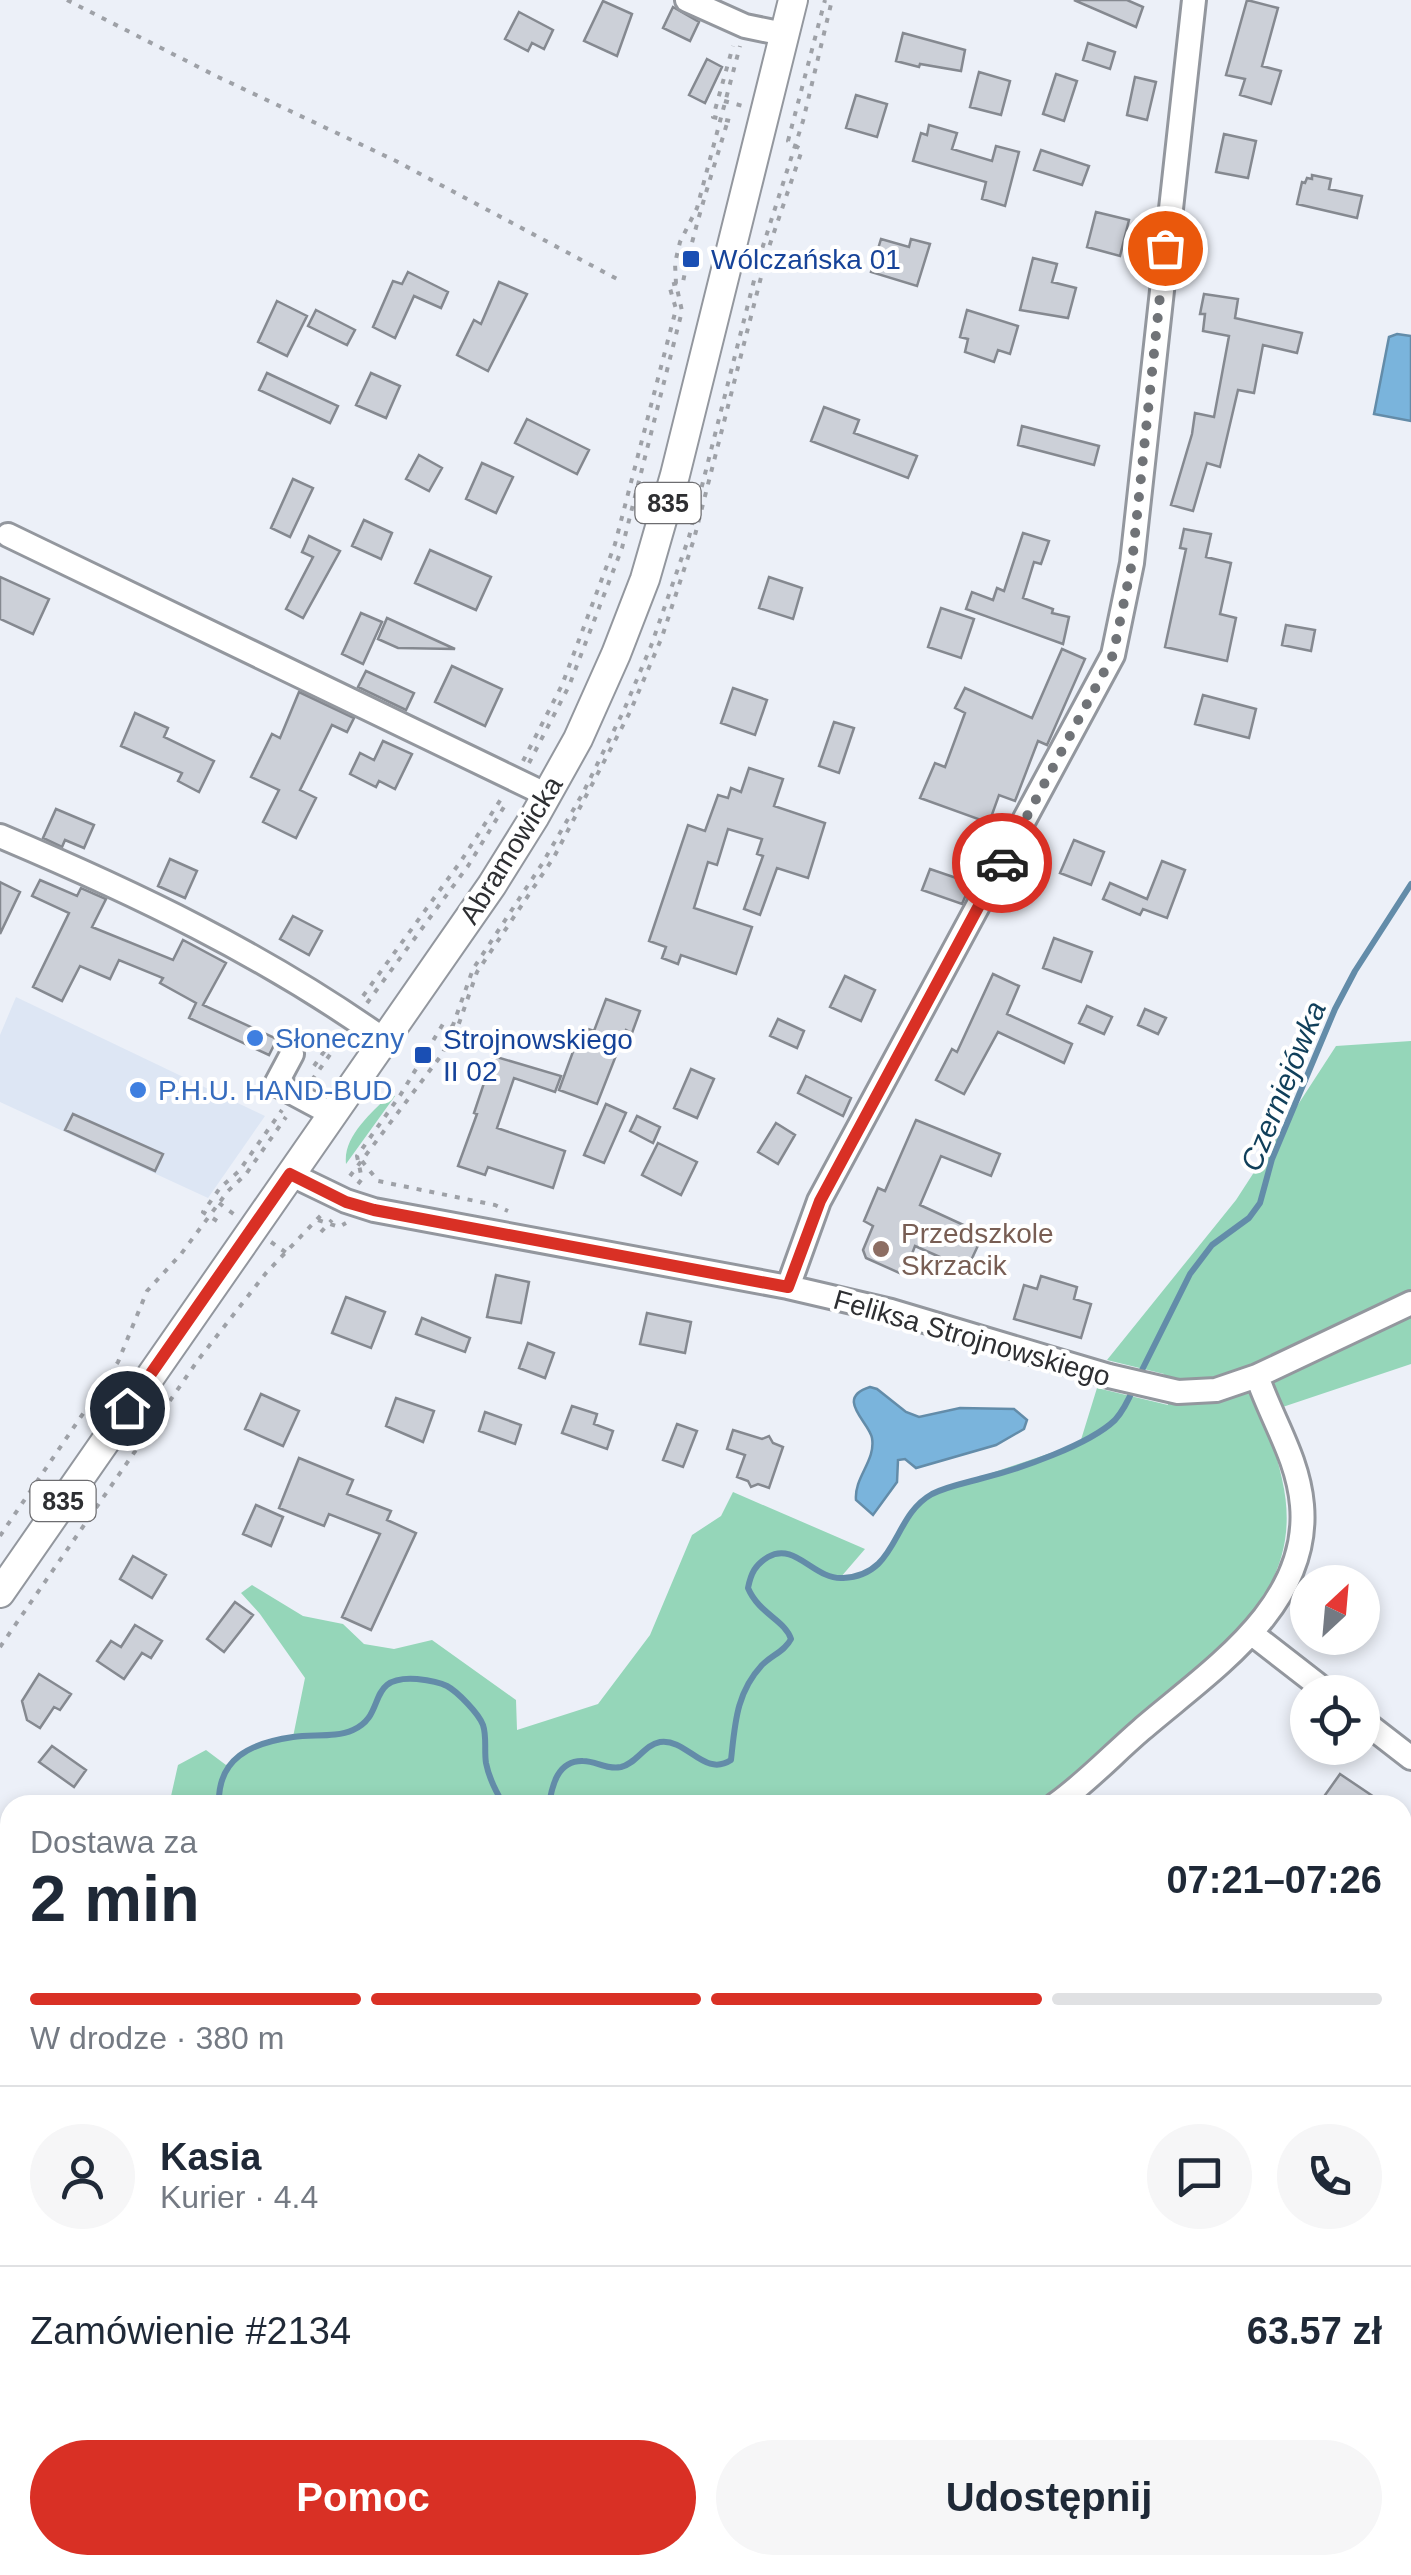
<!DOCTYPE html>
<html lang="pl">
<meta charset="utf-8">
<style>
:root{--surface:#fff;--page:#f6f6f7;--text:#1f2937;--muted:#747a83;--line:#e0e1e3;--accent:#d93025}
body{margin:0;font-family:Helvetica,sans-serif;background:var(--page);color:var(--text);height:100vh;display:flex;flex-direction:column;font-size:38px;white-space:nowrap}
*{box-sizing:border-box;margin:0}
p{font-size:32px;color:var(--muted)}
.icon{flex:none;width:55px;height:55px;fill:none;stroke:currentColor;stroke-width:2;stroke-linecap:round;stroke-linejoin:round}
.map{position:relative;flex:1;overflow:hidden}
.sheet{position:absolute;left:0px;top:1795px;width:1412px;height:780px;display:flex;flex-direction:column;background:var(--surface);border-radius:30px 30px 0 0;box-shadow:0 5px 15px #0003}
.sheet>*{flex:none}
.needle{width:65px;rotate:26deg}
.controls{position:absolute;left:1290px;top:1565px;display:grid;gap:20px}
.controls a{display:grid;place-items:center;width:90px;height:90px;border-radius:50%;background:var(--surface);box-shadow:0 5px 15px #0003;font-size:50px}
.pin{position:absolute;display:grid;place-items:center;width:85px;height:85px;color:#fff;margin:-42px;border:5px solid #fff;border-radius:50%;box-shadow:0 2px 10px #0007}
.courier{position:absolute;display:grid;place-items:center;width:100px;height:100px;margin:-50px;border:8px solid #d93025;border-radius:50%;background:#fff;color:#222;box-shadow:0 2px 12px #0007}
.overview em{font-style:normal;font-weight:800}
.overview div{display:flex;flex-direction:column-reverse}
.overview{display:flex;align-items:center;justify-content:space-between;height:170px;padding:0 30px}
h1{font-size:65px;font-weight:800;line-height:75px}
.bar{display:grid;grid-template-columns:repeat(4,1fr);gap:15px 10px;align-content:center;height:120px;padding:0 30px}
.bar i{height:12px;border-radius:8px;background:var(--line)}
.bar .active{background:var(--accent)}
.bar p{grid-column:span 4}
.line{display:flex;align-items:center;gap:25px;padding:0 30px;border-top:2px solid var(--line)}
.line div{flex:1}
.round{display:grid;place-items:center;flex:none;width:105px;height:105px;border-radius:52px;background:var(--page)}
.button{display:flex;gap:20px;margin-top:auto;padding:20px 30px}
.button a{flex:1;height:115px;border-radius:60px;background:var(--accent);color:#fff;font-size:40px;font-weight:800;line-height:115px;text-align:center}
.button a+a{background:var(--page);color:var(--text)}
.map>svg:first-child{display:block}
.built{fill:#dde6f4}
.green{fill:#95d6b9}
.park{fill:url(#park-dots)}
.water{fill:#7ab4dc;stroke:#638ca9;stroke-width:2.5}
.lines{fill:none;stroke-linecap:round;stroke-linejoin:round}
.stream{stroke:#638ca9;stroke-width:6}
.building{fill:#ccd0d8;stroke:#858990;stroke-width:2.5}
.minor-casing{stroke:#93979e;stroke-width:28}
.major-casing{stroke:#93979e;stroke-width:32}
.path{stroke:#9ea1a7;stroke-width:4;stroke-dasharray:5 8;stroke-linecap:butt}
.minor{stroke:#fff;stroke-width:22}
.major{stroke:#fff;stroke-width:28}
.done{stroke:#707377;stroke-width:10;stroke-dasharray:0 18}
.route{stroke:#d93025;stroke-width:12}
.transit-dot{fill:#1a4fb4;stroke:#fff;stroke-width:4}
.shop-dot{fill:#3f7fe0;stroke:#fff;stroke-width:4}
.education-dot{fill:#8d6e63;stroke:#fff;stroke-width:4}
.labels{text-anchor:middle;dominant-baseline:central;stroke-width:8;stroke-linejoin:round;paint-order:stroke}
.shield{fill:#fff;stroke:#6d6d70;stroke-width:2.5}
.shield-label{font-size:25px;font-weight:bold;fill:#2e2f32}
.transit-label{font-size:28px;fill:#164399;stroke:#fff;text-anchor:start}
.street-label{font-size:28px;fill:#2e2f32;stroke:#fff}
.shop-label{font-size:28px;fill:#366cbe;stroke:#fff;text-anchor:start}
.education-label{font-size:28px;fill:#785e54;stroke:#fff;text-anchor:start}
.water-label{font-size:30px;font-style:italic;fill:#103f5a;stroke:#fff}
</style>
<div class="map">
<svg width="1411" height="2575" viewBox="0 0 1411 2575">
<defs>
<pattern id="park-dots" width="8" height="8" patternUnits="userSpaceOnUse" patternTransform="scale(2.5)"><rect width="8" height="8" fill="#95d6b9"/><path d="M2 2h.1M6 6h.1" fill="none" stroke="#81b8a0" stroke-width="1.8" stroke-linecap="round"/></pattern>
</defs>
<rect width="100%" height="100%" fill="#ecf0f8"/>
<path class="built" d="M16,997l249,119 -57,82 -208,-96v-67z
M0,1831l10,7v208l-10,-6z
M0,2308l10,7v156l-10,-7z"/>
<path class="green" d="M1411,1041v323l-152,51c12,18 18,42 23,64 27,116 -68,172 -145,237 -36,30 -65,64 -105,89h-863l9,-40 28,-15 20,15 39,-22 28,-6 12,-59 -45,-64 -19,-21 11,-8 51,31 40,8 21,20 30,5 38,-9 84,60 1,30 81,-26 52,-69 42,-100 29,-19 12,-24 132,57 -25,29c57,-3 53,-60 95,-86l145,-49 17,-55 71,17 -4,-31 -57,-14 129,-160 100,-154z
M389,1095l6,1 -49,68c-3,-28 25,-50 43,-69z
M166,2565h303l-1,10h-306z"/>
<path class="park" d="M10,2524v41h50l-7,10h-53v-36z"/>
<path class="water" d="M1397,334l14,2v85l-37,-7 15,-77z
M870,1387l7,2 29,23 13,5 41,-9 54,1 13,11 -3,9 -28,16 -80,23 -11,-9 -7,1 -1,22 -24,33 -17,-15c-2,-23 20,-39 16,-62 -3,-16 -38,-40 -2,-51z"/>
<g class="lines">
<path class="stream" d="M1139,1376l51,-102 22,-29 37,-27 11,-15 12,-44 63,-150 20,-38 56,-87
M219,1805c-2,-47 32,-62 74,-68 20,-3 42,1 60,-7 35,-15 11,-55 64,-51 9,1 22,3 30,7 11,6 32,28 36,39 4,12 1,26 3,38 3,15 10,29 18,42
M549,1805c3,-20 9,-45 34,-44 14,0 23,9 38,6 16,-4 23,-22 39,-25 27,-4 44,36 71,18 4,-36 5,-67 31,-95 10,-10 23,-14 29,-26 -6,-19 -32,-25 -43,-51 3,-15 7,-23 20,-31 27,-16 46,23 75,21 56,-3 48,-61 89,-84 16,-8 34,-11 51,-16 36,-9 106,-33 132,-58 9,-10 14,-21 19,-33
M184,2575l3,-10"/>
</g>
<path class="building" d="M1074,0h53l16,7 -7,20z
M1247,0l31,8 -16,58 19,5 -10,33 -31,-9 5,-16 -19,-4z
M603,1l29,13 -15,42 -33,-15z
M673,7l26,15 -9,19 -27,-13z
M519,12l34,18 -9,19 -12,-6 -4,8 -23,-12z
M903,33l62,17 -4,21 -41,-7 -1,3 -23,-6z
M1088,43l27,9 -5,17 -27,-9z
M707,59l15,8 -17,36 -16,-8z
M979,72l31,9 -9,34 -31,-8z
M1056,74l21,7 -13,40 -21,-7z
M1135,77l21,5 -9,38 -20,-5z
M856,95l31,9 -10,33 -31,-9z
M929,125l28,8 -5,16 40,12 4,-15 23,6 -14,54 -23,-7 4,-17 -73,-21 8,-28 6,2z
M1224,134l32,7 -8,37 -32,-6z
M1041,150l48,16 -7,19 -48,-15z
M1312,175l19,4 -2,10 33,7 -5,22 -60,-14 5,-22 3,1 2,-5 5,1z
M1096,212l33,8 -9,36 -33,-9z
M881,239l28,8 2,-8 19,5 -13,42 -46,-14z
M1033,258l24,6 -5,18 24,6 -8,30 -48,-8z
M408,272l40,20 -7,16 -27,-12 -19,42 -22,-11 20,-46 9,3z
M499,282l28,12 -39,77 -31,-16 17,-35 7,4z
M1204,294l34,5 -3,19 67,15 -5,20 -34,-8 -9,48 -16,-3 -18,77 -13,-4 -14,48 -22,-6 21,-71 3,-21 19,4 15,-81 -26,-5 2,-17h-5z
M277,301l30,15 -20,40 -29,-14z
M316,310l39,20 -8,15 -39,-19z
M967,310l51,16 -8,28 -12,-4 -4,12 -29,-10 3,-13 -8,-2z
M267,373l71,33 -8,17 -71,-33z
M371,373l29,13 -14,32 -30,-13z
M824,407l35,13 -5,13 63,23 -9,22 -97,-37z
M527,419l62,31 -12,24 -62,-31z
M1022,426l77,20 -5,19 -76,-20z
M419,455l23,13 -13,23 -23,-12z
M482,463l31,14 -17,36 -30,-14z
M293,479l20,9 -23,49 -19,-9z
M364,520l28,13 -11,26 -29,-13z
M1184,529l27,5 -5,23 25,6 -11,51 16,4 -9,43 -62,-14 21,-98 -6,-1z
M1023,533l26,8 -8,23 -7,-2 -11,36 30,11 -1,4 17,4 -6,27 -97,-35 6,-17 21,8 4,-12 7,3z
M309,536l31,15 -37,67 -17,-9 27,-52 -11,-5z
M430,550l61,27 -15,33 -61,-27z
M0,577l49,22 -16,35 -33,-15z
M769,577l33,11 -9,31 -34,-11z
M941,608l33,11 -13,39 -33,-11z
M361,613l21,9 -19,42 -21,-10z
M387,618l68,31 -57,-1 -20,-9z
M1286,625l29,5 -4,21 -29,-6z
M1062,649l23,10 -38,86 -9,-4 -23,60 -16,-6 -10,28 -69,-25 15,-35 10,4 20,-54 -10,-5 10,-20 67,30z
M452,666l50,23 -17,37 -50,-24z
M366,671l48,22 -8,17 -48,-23z
M733,688l34,12 -12,35 -34,-12z
M299,692l55,26 -7,14 -15,-7 -32,65 16,8 -20,40 -33,-16 16,-32 -28,-13 21,-43 8,4z
M1203,695l53,14 -7,29 -54,-14z
M135,713l33,15 -4,9 50,24 -15,31 -21,-11 4,-8 -61,-27z
M834,722l20,6 -15,45 -20,-7z
M383,741l29,13 -17,35 -16,-8 -3,6 -26,-13 10,-21 14,7z
M749,768l34,11 -9,27 51,17 -17,55 -31,-10 -17,47 -16,-6 19,-53 -6,-2 5,-15 -34,-10 -11,36 -9,-3 -14,46 58,19 -16,47 -55,-19 -3,9 -16,-6 4,-11 -17,-6 39,-116 17,6 13,-36 10,3 3,-10 10,4z
M56,809l38,16 -10,23 -19,-8 -3,7 -19,-9z
M1074,840l30,12 -13,33 -31,-12z
M170,859l27,12 -12,27 -27,-12z
M1162,861l23,9 -18,48 -24,-9 -3,6 -37,-16 7,-16 37,16z
M930,869l41,14 -9,21 -40,-14z
M40,880l37,16 4,-8 25,11 -14,28 81,33 10,-20 43,23 -23,42 74,34 -8,16 -80,-37 7,-15 -36,-20 3,-5 -44,-18 -9,19 -30,-13 -18,35 -29,-14 36,-74 -37,-17z
M0,882l20,10 -20,42z
M293,916l29,15 -13,24 -29,-16z
M1054,938l38,14 -11,30 -38,-14z
M993,974l26,12 -12,28 65,30 -8,19 -66,-31 -34,62 -28,-14 16,-31 5,3z
M845,976l30,14 -14,31 -31,-14z
M606,999l34,12 -8,22 -6,-3 -29,74 -38,-14 23,-63 12,4z
M1087,1006l25,11 -8,17 -25,-11z
M1145,1009l21,9 -8,16 -20,-9z
M778,1019l26,12 -7,17 -27,-12z
M493,1056l68,20 -6,16 -41,-14 -17,50 68,23 -12,37 -65,-21 -3,8 -27,-9 19,-52 -3,-1z
M691,1069l23,10 -17,39 -23,-10z
M806,1076l45,22 -8,18 -45,-23z
M606,1104l20,9 -22,50 -20,-8z
M73,1114l90,40 -8,17 -90,-41z
M637,1116l23,11 -7,16 -23,-12z
M916,1120l84,34 -9,22 -50,-20 -21,49 48,22 -2,3 16,7 -15,32 -52,-23 -11,29 -38,-17 -3,-8 10,-24 -9,-5 14,-33 7,3z
M776,1123l19,12 -17,29 -20,-12z
M658,1143l39,19 -16,33 -39,-20z
M496,1275l33,7 -8,41 -34,-6z
M1041,1276l36,11 -3,12 17,5 -10,34 -67,-19 10,-34 13,4z
M346,1297l39,15 -14,36 -39,-15z
M647,1313l44,9 -6,31 -45,-9z
M422,1318l48,20 -5,14 -49,-18z
M528,1343l26,10 -9,25 -26,-10z
M261,1394l38,17 -16,35 -38,-17z
M396,1398l38,13 -11,31 -37,-16z
M572,1406l25,8 -3,10 19,7 -6,18 -45,-16z
M485,1412l36,13 -6,19 -36,-13z
M677,1424l20,7 -14,36 -20,-7z
M733,1430l29,9 7,-3 4,7 10,4 -14,41 -11,-4 -7,3 -3,-6 -11,-4 8,-22 -18,-6z
M299,1458l54,22 -6,14 44,17 -4,9 29,13 -45,97 -29,-13 38,-83 -51,-20 -5,12 -45,-18z
M256,1505l27,12 -12,29 -28,-12z
M133,1556l33,19 -14,23 -32,-19z
M235,1602l18,13 -29,37 -17,-13z
M135,1625l27,16 -11,17 -9,-5 -18,26 -27,-18 14,-20 10,6z
M39,1674l32,20 -11,16 -6,-3 -14,21 -13,-8 -5,-19z
M52,1746l34,24 -12,17 -35,-25z
M1340,1774l46,31h-68z"/>
<g class="lines">
<g class="minor-casing">
<path id="minor" d="M687,0l58,26 39,8
M8,535l539,260
M0,836c135,57 263,118 383,203
M292,1054l-16,30 56,30
M290,1174l56,27 28,9 414,77 103,24 218,65 69,16 38,-2 41,-14 154,-73
M788,1287l31,-86 294,-546 19,-92 62,-563
M1251,1633l76,59
M1362,1720l49,38
M1055,1805c31,-22 57,-50 86,-75 67,-58 170,-123 161,-225 -4,-47 -30,-85 -45,-129
M1402,2117l9,7
M1402,2459l9,7
M673,2565l13,10
M1120,2565l12,10
M477,2575l2,-10"/>
</g>
<g class="major-casing">
<path id="major" d="M0,1593l492,-708 43,-69 43,-77 38,-85 29,-75 30,-104 118,-475"/>
</g>
<path class="path" d="M67,0l149,76 180,85 221,118
M724,101l19,5
M730,121l-17,-4 20,-71
M523,761l39,-76 53,-141 61,-235 -7,-24 14,-3c11,-55 29,-108 45,-162
M529,763l40,-77 53,-138 60,-237 -6,-27 -1,-21 5,-21 17,-34 43,-162
M363,996l98,-135 40,-62
M367,1003l101,-137 39,-64
M314,1066l23,-33
M312,1080l29,-41
M362,1161l16,20 117,24 13,6
M350,1176l93,-123 30,-84 69,-105 41,-71 41,-83 27,-64 38,-109 73,-288 41,-128 29,-121
M358,1184l4,-5 -5,-23 44,-62 42,-70 14,5 20,-57 77,-115 76,-145 32,-75 32,-98 74,-289 34,-100 -14,-9 37,-141
M219,1203l16,12
M318,1220l21,7 7,-4
M217,1221l-14,-9 17,-24 19,-17 43,-61
M321,1232l11,-12
M271,1242l17,12
M0,1536l118,-174 29,-71 34,-37 47,-63 18,-17 40,-57
M0,1647l198,-287 68,-87 58,-61
M4,2575l5,-7c9,-4 16,-2 20,7"/>
<use href="#minor" class="minor"/>
<use href="#major" class="major"/>
</g>
<g class="lines">
<path class="done" d="M1002,863l111,-208 19,-92 33,-315"/>
<path class="route" d="M127,1408l163,-234 56,28 28,8 414,77 32,-86 182,-338"/>
</g>
<g class="transit-dot">
<rect x="681" y="249" width="20" height="20" rx="5"/>
<rect x="413" y="1045" width="20" height="20" rx="5"/>
</g>
<g class="shop-dot">
<circle cx="255" cy="1038" r="10"/>
<circle cx="138" cy="1090" r="10"/>
</g>
<circle class="education-dot" cx="881" cy="1249" r="10"/>
<g class="labels">
<g class="shield">
<rect x="635.5" y="483" width="65" height="40" rx="8"/>
<rect x="30.5" y="1481" width="65" height="40" rx="8"/>
</g>
<g class="shield-label">
<text x="668" y="503">835</text>
<text x="63" y="1501">835</text>
</g>
<g class="transit-label">
<text x="711" y="259">Wólczańska 01</text>
<text x="443" y="1039">Strojnowskiego<tspan x="443" dy="32">II 02</tspan></text>
</g>
<g class="street-label">
<text transform="translate(511 850) rotate(-58)">Abramowicka</text>
<text transform="translate(972 1338) rotate(16)">Feliksa Strojnowskiego</text>
</g>
<g class="shop-label">
<text x="275" y="1038">Słoneczny</text>
<text x="158" y="1090">P.H.U. HAND-BUD</text>
</g>
<g class="education-label">
<text x="901" y="1233">Przedszkole<tspan x="901" dy="32">Skrzacik</tspan></text>
</g>
<g class="water-label">
<text transform="translate(1283 1086) rotate(-68)">Czerniejówka</text>
</g>
</g>
</svg>
<div class="controls">
<a><svg class="needle" viewBox="-14 -14 28 28"><path d="M0-13l5 13h-10z" fill="#e53935"/><path d="M0 13l5-13h-10z" fill="#747a83"/></svg></a>
<a><svg class="icon" aria-label="locate" viewBox="0 0 24 24"><circle cx="12" cy="12" r="6"/><path d="M12 2v4M12 18v4M2 12h4M18 12h4"/></svg></a>
</div>
<div class="pin" style="left:1165px;top:248px;background:#ea580c"><svg class="icon" aria-label="bag" viewBox="0 0 24 24"><path d="M5 8h14l-1 12H6zM9 8a3 3 0 0 1 6 0"/></svg></div>
<div class="pin" style="left:127px;top:1408px;background:#1f2937"><svg class="icon" aria-label="home" viewBox="0 0 24 24"><path d="M3 11l9-7 9 7M6 9v11h12V9"/></svg></div>
<div class="courier" style="left:1002px;top:863px"><svg class="icon" aria-label="car" viewBox="0 0 24 24"><path d="M5 17H2v-5l4-1 3-4h7l3 4 3 1v5h-3M9 17h6M6 11h13"/><circle cx="7" cy="17" r="2"/><circle cx="17" cy="17" r="2"/></svg></div>
<section class="sheet">
<div class="overview"><div><h1>2 min</h1><p>Dostawa za</p></div><em>07:21–07:26</em></div>
<div class="bar"><i class="active"></i><i class="active"></i><i class="active"></i><i></i><p>W drodze · 380 m</p></div>
<div class="line" style="height:180px"><a class="round"><svg class="icon" aria-label="person" viewBox="0 0 24 24"><circle cx="12" cy="8" r="4"/><path d="M4 21q1-7 8-7t8 7"/></svg></a><div><b>Kasia</b><p>Kurier · 4.4</p></div><a class="round"><svg class="icon" aria-label="chat" viewBox="0 0 24 24"><path d="M4 5h16v11H9l-5 4z"/></svg></a><a class="round"><svg class="icon" aria-label="phone" viewBox="0 0 24 24"><path d="M5 4h4l2 5-3 2q2 4 5 5l2-3 5 2v4C11 20 4 13 5 4z"/></svg></a></div>
<div class="line" style="height:130px"><div>Zamówienie #2134</div><b>63.57 zł</b></div>
<div class="button"><a>Pomoc</a><a>Udostępnij</a></div>
</section>
</div>
